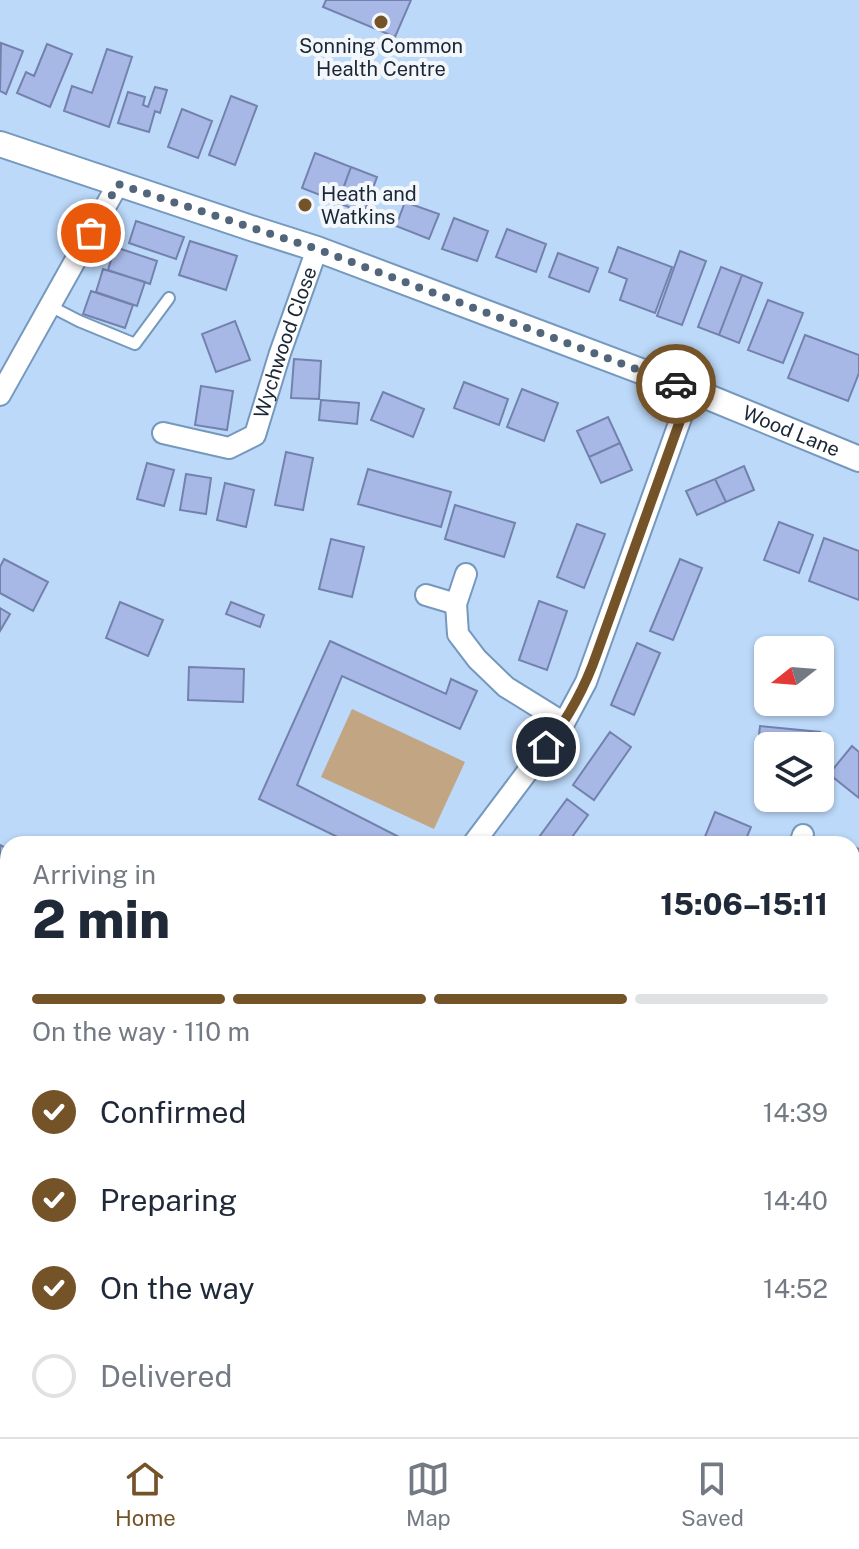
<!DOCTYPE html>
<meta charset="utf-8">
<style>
:root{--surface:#fff;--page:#f2f2f3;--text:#1f2937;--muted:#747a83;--line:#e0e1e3;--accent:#745329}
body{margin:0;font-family:"Public Sans",sans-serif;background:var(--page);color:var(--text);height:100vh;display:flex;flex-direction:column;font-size:30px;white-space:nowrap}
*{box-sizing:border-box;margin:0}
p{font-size:26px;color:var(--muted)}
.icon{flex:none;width:44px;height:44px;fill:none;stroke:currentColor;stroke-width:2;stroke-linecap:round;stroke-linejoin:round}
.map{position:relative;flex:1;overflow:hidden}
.sheet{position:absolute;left:0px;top:836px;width:860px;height:602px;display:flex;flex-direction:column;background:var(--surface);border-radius:24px 24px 0 0;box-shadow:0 2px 6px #0004}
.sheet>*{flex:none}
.needle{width:52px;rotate:253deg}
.tools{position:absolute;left:754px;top:636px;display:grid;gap:16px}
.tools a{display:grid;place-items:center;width:80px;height:80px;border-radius:12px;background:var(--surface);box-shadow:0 2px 6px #0004;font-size:40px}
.pin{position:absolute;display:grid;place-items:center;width:68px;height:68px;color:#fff;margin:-34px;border:4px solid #fff;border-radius:50%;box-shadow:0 2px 8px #0007}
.courier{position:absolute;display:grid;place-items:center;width:80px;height:80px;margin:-40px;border:6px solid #745329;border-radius:50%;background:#fff;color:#222;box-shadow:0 2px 10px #0007}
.head em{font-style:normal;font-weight:800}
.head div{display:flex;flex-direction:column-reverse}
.head{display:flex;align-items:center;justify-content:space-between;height:136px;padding:0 32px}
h1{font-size:52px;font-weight:800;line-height:60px}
.bar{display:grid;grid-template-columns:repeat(4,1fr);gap:12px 8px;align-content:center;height:96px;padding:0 32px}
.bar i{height:10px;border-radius:6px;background:var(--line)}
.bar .on{background:var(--accent)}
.bar p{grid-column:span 4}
ol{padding:0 32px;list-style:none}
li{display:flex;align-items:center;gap:24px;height:88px}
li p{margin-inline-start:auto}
li .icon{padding:8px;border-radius:50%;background:var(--accent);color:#fff;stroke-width:4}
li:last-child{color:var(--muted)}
li i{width:44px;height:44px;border:4px solid var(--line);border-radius:50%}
.menu{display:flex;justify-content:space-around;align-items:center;height:112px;border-top:2px solid var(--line);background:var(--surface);font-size:22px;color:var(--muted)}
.menu a{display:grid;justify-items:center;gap:4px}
.menu .on{color:var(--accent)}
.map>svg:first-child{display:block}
.green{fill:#c2a583}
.building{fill:#a8b8e6;stroke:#7382ad;stroke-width:2}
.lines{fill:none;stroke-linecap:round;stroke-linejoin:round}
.service-casing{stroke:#7598bd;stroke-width:14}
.minor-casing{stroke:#7598bd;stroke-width:24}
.tertiary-casing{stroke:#7598bd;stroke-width:28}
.service{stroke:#fff;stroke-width:10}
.minor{stroke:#fff;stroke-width:20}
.tertiary{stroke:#fff;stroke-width:24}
.done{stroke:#52657a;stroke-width:8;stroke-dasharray:0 14.4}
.route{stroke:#745329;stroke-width:10}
.poi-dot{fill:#745329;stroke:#f3f7fb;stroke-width:3}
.labels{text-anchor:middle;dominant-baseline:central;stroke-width:8;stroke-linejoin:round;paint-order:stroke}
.poi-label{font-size:20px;fill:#192736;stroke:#f3f7fb}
.street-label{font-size:20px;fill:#192736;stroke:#f3f7fb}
</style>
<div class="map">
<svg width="859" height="1437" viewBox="0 0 859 1437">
<rect width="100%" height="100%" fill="#bcd9f9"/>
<path class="green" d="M352,709l113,53 -31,67 -113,-52z"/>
<path class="building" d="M326,0h85l-16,37 -72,-30z
M1,43l22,8 -17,43 -6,-3z
M47,44l25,10 -22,53 -33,-14 9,-21 8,4z
M107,49l25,8 -23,70 -45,-16 8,-25 20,7z
M155,87l12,3 -7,23 -5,-2 -6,21 -31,-9 10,-31 17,5 -2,8 5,2z
M231,96l26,10 -22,59 -26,-10z
M182,109l30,12 -14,37 -30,-11z
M315,153l36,14 -13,35 -36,-14z
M351,167l26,10 -13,36 -26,-10z
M405,202l34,12 -10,25 -33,-13z
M454,218l34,13 -11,30 -35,-12z
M136,221l48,16 -8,22 -47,-16z
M507,229l39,15 -10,28 -40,-15z
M190,241l47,15 -11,34 -47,-15z
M115,247l42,14 -7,23 -42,-14z
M618,247l54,20 -17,46 -35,-13 7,-21 -18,-7z
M680,251l26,10 -24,64 -25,-9z
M558,253l40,15 -9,24 -40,-15z
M721,267l21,8 -23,60 -21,-8z
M103,269l42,13 -8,24 -41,-14z
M742,275l20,8 -23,60 -20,-8z
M91,291l42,14 -8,23 -42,-14z
M768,300l35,13 -20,50 -35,-13z
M235,321l15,39 -34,12 -14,-38z
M805,335l54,20v18l-11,28 -60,-23z
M294,359l27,2 -2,38 -28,-1z
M464,382l44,17 -9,26 -45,-17z
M201,386l32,5 -6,39 -32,-5z
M522,389l36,14 -14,38 -37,-14z
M383,392l41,17 -11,28 -42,-17z
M321,400l38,3 -2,21 -38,-4z
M608,417l12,26 -31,14 -12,-26z
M620,443l12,27 -31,13 -12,-26z
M286,452l27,6 -10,52 -28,-5z
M147,463l27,7 -10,36 -27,-7z
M744,466l10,24 -28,12 -11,-23z
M368,469l83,23 -10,35 -83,-23z
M186,474l25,4 -5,36 -26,-4z
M715,479l11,23 -29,13 -11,-24z
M225,483l29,7 -8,37 -29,-7z
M455,505l60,18 -11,34 -59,-18z
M779,522l34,13 -14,38 -35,-13z
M577,524l28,10 -21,54 -27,-11z
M824,538l35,13v49l-50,-19z
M331,539l33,8 -12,50 -33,-8z
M4,559l44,23 -15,29 -33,-18v-26z
M680,559l22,9 -29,72 -23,-9z
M539,601l28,10 -20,59 -28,-10z
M120,602l43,18 -15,36 -42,-18z
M231,602l33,13 -4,12 -34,-13z
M0,608l10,6 -10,17z
M330,641l116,53 5,-15 26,12 -17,38 -118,-53 -45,109 106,54 -2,5h-49l-93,-45z
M637,643l23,10 -26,62 -23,-10z
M189,667l55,2 -1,33 -55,-2z
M760,726l60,6 -2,14h-50v17l-12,-2z
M610,732l21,15 -37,53 -21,-15z
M852,746l7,6v46l-30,-24z
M567,799l21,16 -21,29h-33z
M715,812l36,15 -7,17h-42z
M0,845l8,4v28l-4,8 -4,-2z
M852,846l7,3v64l-7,17z
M854,1017l5,2v36l-7,-3v-30z
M852,1125l7,3 -7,19z
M0,1128l8,3v12l-8,27z
M852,1245l7,2v20l-4,9 -3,-2z
M852,1367l7,3v36l-7,-3z
M78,1430h22l-2,6z
M184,1430h23l4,1 -2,6h-27z
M519,1430h35l-3,7h-35z"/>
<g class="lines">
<g class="service-casing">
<path id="service" d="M50,306l29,15 56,23 34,-46"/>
</g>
<g class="minor-casing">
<g id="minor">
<path d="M0,395l118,-211"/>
<path id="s1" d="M163,433l66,15 26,-13 25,-82 37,-104"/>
<path d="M466,574l-10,30 2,30 19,25 29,28 58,36"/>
<path d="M426,595l30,9"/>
<path d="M473,844l91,-121 22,-41 105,-292"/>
<path d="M800,844l3,-9"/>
<path d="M0,1057l8,4"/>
<path d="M852,1086l7,3"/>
<path d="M852,1314l7,2"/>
<path d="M604,1430v7"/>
<path d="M145,1437l2,-7"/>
</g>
</g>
<g class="tertiary-casing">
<g id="tertiary">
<path id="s2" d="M0,144l254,85 63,20 374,141 168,69"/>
</g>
</g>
<use href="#service" class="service"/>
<use href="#minor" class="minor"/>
<use href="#tertiary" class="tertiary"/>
</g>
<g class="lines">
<path class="done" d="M91,233l27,-49 199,65 359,135"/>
<path class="route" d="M546,747c23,-30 39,-59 51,-94l94,-263 -15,-6"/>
</g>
<g class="poi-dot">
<circle cx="381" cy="22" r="8"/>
<circle cx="305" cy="205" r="8"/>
</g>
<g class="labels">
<g class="poi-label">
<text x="381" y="46">Sonning Common<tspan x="381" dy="23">Health Centre</tspan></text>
<text x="321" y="194" text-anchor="start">Heath and<tspan x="321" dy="23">Watkins</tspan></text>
</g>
<g class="street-label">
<text stroke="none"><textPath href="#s1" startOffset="194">Wychwood Close</textPath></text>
<text stroke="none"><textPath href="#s2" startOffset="842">Wood Lane</textPath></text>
</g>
</g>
</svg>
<div class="tools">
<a><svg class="needle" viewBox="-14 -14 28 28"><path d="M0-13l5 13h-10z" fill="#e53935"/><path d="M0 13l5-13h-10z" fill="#747a83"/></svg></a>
<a><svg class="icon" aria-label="layers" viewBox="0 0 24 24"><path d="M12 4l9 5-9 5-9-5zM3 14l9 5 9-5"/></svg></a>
</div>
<div class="pin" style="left:91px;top:233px;background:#ea580c"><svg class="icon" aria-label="bag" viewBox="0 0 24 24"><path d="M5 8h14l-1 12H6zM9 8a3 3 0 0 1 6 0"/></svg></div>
<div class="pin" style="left:546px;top:747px;background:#1f2937"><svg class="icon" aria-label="home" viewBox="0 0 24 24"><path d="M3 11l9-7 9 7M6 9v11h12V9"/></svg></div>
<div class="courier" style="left:676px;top:384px"><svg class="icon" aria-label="car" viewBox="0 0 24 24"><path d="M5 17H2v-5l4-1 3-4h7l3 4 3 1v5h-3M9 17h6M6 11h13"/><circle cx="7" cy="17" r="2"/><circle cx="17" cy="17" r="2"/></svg></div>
<section class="sheet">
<div class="head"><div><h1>2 min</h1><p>Arriving in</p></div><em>15:06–15:11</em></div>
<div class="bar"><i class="on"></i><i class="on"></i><i class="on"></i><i></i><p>On the way · 110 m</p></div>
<ol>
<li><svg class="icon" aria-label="check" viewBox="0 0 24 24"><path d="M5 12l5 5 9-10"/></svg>Confirmed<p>14:39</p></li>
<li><svg class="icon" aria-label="check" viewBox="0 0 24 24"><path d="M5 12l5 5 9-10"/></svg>Preparing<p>14:40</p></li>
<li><svg class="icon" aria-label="check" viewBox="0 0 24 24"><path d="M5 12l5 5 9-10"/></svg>On the way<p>14:52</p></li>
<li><i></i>Delivered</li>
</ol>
</section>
</div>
<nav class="menu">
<a class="on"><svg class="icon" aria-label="home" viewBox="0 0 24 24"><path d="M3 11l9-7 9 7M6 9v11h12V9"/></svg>Home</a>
<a><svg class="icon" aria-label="map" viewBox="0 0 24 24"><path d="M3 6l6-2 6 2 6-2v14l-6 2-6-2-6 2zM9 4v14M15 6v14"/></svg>Map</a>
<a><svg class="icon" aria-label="saved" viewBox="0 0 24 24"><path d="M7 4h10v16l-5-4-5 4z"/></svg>Saved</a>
</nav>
